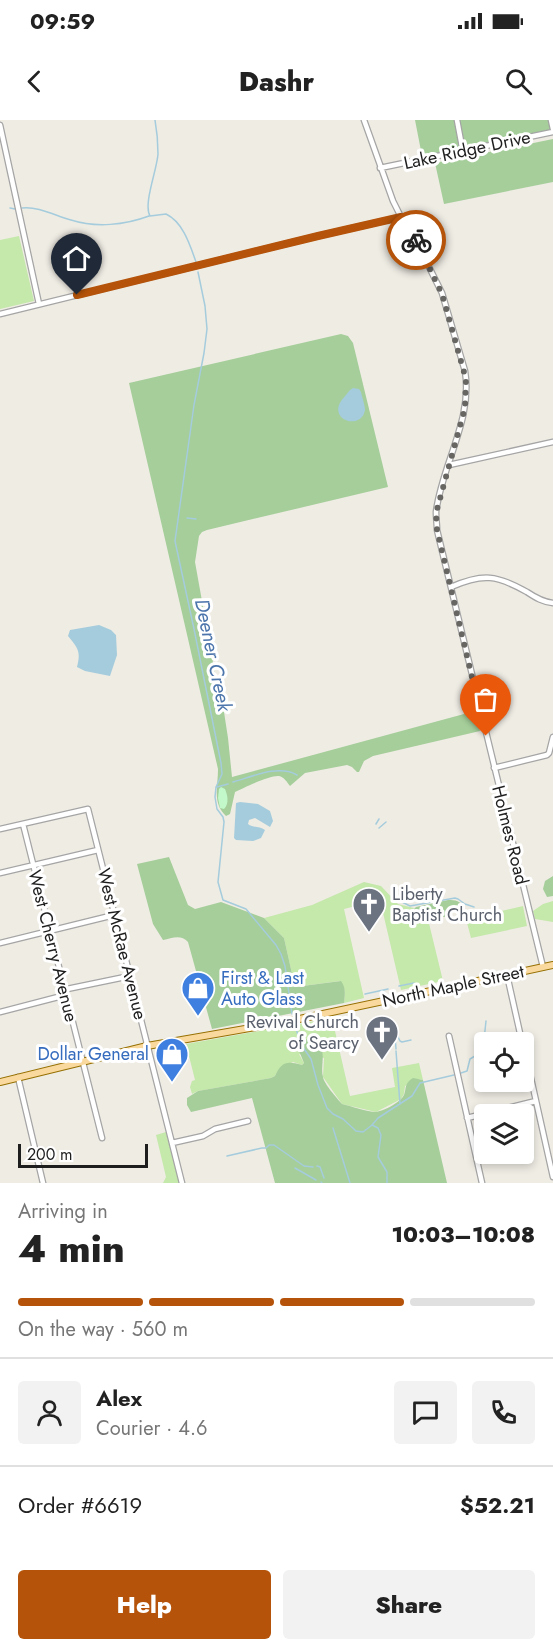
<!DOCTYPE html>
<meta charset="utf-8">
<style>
:root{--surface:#fff;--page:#f2f2f2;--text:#222;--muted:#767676;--line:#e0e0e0;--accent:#b45309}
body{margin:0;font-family:Jost,sans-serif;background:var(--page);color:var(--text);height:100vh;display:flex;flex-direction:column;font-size:22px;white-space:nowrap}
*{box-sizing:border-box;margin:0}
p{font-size:20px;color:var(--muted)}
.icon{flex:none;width:33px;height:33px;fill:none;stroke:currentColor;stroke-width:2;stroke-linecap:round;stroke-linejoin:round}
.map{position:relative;height:1063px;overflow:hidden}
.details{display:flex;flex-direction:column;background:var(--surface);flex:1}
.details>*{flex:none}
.buttons{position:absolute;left:474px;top:912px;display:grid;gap:12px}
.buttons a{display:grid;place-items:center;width:60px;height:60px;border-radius:6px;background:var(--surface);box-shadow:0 3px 9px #0003;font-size:30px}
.scale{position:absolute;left:18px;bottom:15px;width:130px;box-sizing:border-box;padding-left:6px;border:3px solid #1e1e1e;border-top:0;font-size:16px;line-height:21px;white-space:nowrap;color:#1e1e1e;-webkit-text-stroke:4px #fff;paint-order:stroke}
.pin{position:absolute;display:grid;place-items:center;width:51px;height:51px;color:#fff;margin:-62px -26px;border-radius:50% 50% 50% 0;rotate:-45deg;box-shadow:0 0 6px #0007}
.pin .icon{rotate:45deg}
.courier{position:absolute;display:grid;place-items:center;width:60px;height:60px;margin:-30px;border:4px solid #b45309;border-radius:50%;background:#fff;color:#222;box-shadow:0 2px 8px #0007}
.head em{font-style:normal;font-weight:800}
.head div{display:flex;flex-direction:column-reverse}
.head{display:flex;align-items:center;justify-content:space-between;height:102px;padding:0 18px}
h1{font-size:39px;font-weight:800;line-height:45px}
.bar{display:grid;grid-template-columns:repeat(4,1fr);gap:9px 6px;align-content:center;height:72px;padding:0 18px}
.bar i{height:8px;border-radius:4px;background:var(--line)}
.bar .on{background:var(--accent)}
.bar p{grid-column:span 4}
.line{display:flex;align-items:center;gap:15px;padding:0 18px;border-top:2px solid var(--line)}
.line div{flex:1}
.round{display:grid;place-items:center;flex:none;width:63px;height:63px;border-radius:6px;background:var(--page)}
.primary-button{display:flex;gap:12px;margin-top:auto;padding:12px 18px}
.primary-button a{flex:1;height:69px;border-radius:6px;background:var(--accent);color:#fff;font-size:24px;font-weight:800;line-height:69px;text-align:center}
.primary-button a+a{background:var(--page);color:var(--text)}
.status{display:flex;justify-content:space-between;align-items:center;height:42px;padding:0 30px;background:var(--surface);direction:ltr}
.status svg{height:16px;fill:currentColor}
header{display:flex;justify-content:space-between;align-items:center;height:78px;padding:0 18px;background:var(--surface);font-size:27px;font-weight:800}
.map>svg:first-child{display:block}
.grass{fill:#c5e8ab}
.forest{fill:#a5ce9a}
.park{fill:#c2f8ca}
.water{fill:#a5ccdc}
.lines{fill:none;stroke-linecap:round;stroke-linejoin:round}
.stream{stroke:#a5ccdc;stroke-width:1.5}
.minor-casing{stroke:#a5a5a5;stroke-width:7}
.major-casing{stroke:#967002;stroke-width:8}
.minor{stroke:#fff;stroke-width:4.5}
.major{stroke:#fad99e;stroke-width:6}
.done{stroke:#676663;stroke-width:6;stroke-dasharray:0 10.8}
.route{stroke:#b45309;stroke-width:8}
.labels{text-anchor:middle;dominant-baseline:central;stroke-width:6;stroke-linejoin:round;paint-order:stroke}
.street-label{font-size:18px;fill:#1e1e1e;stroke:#fff}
.worship-label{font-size:18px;fill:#5b616d;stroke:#fff;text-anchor:start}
.shop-label{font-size:18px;fill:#366cbe;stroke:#fff;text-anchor:start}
.water-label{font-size:20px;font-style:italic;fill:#4c75ac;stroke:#fff}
</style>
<div class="status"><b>09:59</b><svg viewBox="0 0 49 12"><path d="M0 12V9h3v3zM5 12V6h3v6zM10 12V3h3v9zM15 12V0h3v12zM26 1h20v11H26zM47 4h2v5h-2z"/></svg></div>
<header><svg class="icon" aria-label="back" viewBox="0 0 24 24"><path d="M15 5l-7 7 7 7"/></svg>Dashr<svg class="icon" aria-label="search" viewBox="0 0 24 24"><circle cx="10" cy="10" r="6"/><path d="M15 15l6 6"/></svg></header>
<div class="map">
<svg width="553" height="1063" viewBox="0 0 553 1063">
<rect width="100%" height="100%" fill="#efece4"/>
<path class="grass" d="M19,116l15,65 -34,8v-69z
M364,762l17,4 17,18 16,4 -1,2 7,2 6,-1 17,70 -42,9 -21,-90 -36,9 20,89 -20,5c1,-9 2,-15 -4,-22l-45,6 -11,-49 -20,-20 48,-13z
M553,781v21l-18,-3 -2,-8 10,-7z
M523,786l4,20 -56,12 -5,-19z
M332,898l18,78 45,-9 -3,-19 27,-5 4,17 -4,-1 -14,7 -1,8 -3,5 -25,13 -34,-8 -19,-27 1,-19 -25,-4 5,9 -2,2 -9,-3 -16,10 -2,4 -4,2 -73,13 -6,3 -2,-7 2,-6 3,-1 -9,-36z
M166,1012l13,51h-16l3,-6 -10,-42z"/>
<path class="forest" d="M415,0h40l5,29 -38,7z
M459,0h90l2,11 -87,18z
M553,19v43l-109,22 -9,-41z
M341,214l7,2 5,7 35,144 -181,43 -5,2 -3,4 -4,26 21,117 6,20 6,39 4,39 243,-66 5,20 -107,25 -9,5 -5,11h-2l-5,-5 -5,-2 -42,8 -15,13c-3,-4 -6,-9 -11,-10 -9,-1 -36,12 -44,16l-5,22 -4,2c-14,-13 -8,-29 -8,-47l-89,-386z
M169,737l19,48 7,4 26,-7 43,16 20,20 11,49 46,-6c5,7 4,13 3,22l-132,26 -24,-87c-7,-8 -16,-4 -25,-2l-10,-16 -16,-60z
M553,756v20l-6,1 -4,-8 2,-8z
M448,780c7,0 14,0 14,9l-8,-2 -9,10 -8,-1 -7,2 -3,-8 -13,2 -1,-2 3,-3z
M305,919c27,3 14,24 18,38 1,7 14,21 19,27 9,2 25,8 34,8 7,-1 21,-8 26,-14 6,-7 0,-13 11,-20l10,2 24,103h-172l-23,-85 -61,14 -4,-7v-7l11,-7 73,-13 4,-2c7,-15 12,-15 27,-11l2,-2 -7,-17z"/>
<path class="park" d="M221,667l4,2c3,7 4,15 -1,20l-4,-1 -2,-10 1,-9z"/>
<path class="water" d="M353,268l6,1 2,3c1,5 4,13 4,18 -3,19 -32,12 -26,-5 2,-5 8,-11 11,-15z
M99,505l12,5 5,5 1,20 -7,21 -25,-5 -8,-4c4,-16 1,-19 -9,-31l2,-6z
M240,682l18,2 12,7 3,10 -3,6 -15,-9 -6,2 -1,4c5,4 12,2 17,6l-4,8 -8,3 -17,-1 -2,-2 2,-35z"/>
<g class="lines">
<path class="stream" d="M155,0c2,11 3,23 3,34 -1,16 -15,50 -8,62l16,-2c17,8 24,31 30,48
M10,88l5,1
M22,88c16,-2 34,8 49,12 25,8 54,5 78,-4
M198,152l7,34 2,23 -3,24 -10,52 -19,136 19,88 27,134 1,11 -6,13 -1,10 2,12 6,8 1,5 -6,60 5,18 23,9 30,36 5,9 4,12 7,48
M187,398l9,1
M233,662c18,-5 46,-18 64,-7
M217,667l11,-3
M376,704l3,-5
M379,708l7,-6
M397,777l5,5 8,4 45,-8 3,1 7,5 9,3
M399,866l15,-3
M365,874l23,-5
M394,903l2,26
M296,908l4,15 11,16 7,26 9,23 6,6 10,5 13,12 7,1 9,-7 6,3 3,7 -3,22 9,15v11
M396,913l4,8 2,1 9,-2
M396,931l4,53
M461,953l6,-2 3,-12 10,-6 3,-4 3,-28
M372,1005l6,-7 34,-22 8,-13 34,-8
M333,1008l17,55
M227,1036l35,-8h4l3,-3h5l30,21 9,1
M317,1046l3,1 4,11
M295,1048l21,12
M321,1062l1,1"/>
<g class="minor-casing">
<path id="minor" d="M364,0l29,81 8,16 9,12 32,64 23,78c8,49 -23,93 -29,141 0,6 1,12 1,18l106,437
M457,0l6,32
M551,0l2,9
M0,5l39,179
M380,48l173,-36
M0,194l318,-78 83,-19
M449,345l104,-23
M451,467c32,-14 46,-12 76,5 9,6 16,10 26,11
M494,648l53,-13 2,-2 4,-16
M23,704l79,314
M0,709l88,-20 94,374
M0,753l98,-23
M0,823l114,-28
M507,855l15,67
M0,892l62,-16 5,-7 63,-13
M449,916l33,147
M524,927l29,130
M18,957l25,106
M467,998l69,-17
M172,1023l31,-7 12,-7 33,-8"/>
</g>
<g class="major-casing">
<path id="major" d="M0,962l147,-36 138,-24 268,-57"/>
</g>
<use href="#minor" class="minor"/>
<use href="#major" class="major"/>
</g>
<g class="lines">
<path class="done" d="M416,120l26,54 24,85 -1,29 -29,105 1,17 49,206"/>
<path class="route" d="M77,175l241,-59 83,-19 9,12 6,11"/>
</g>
<defs>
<g id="church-pin" transform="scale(1.725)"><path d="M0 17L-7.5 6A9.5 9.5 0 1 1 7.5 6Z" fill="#6b7280" stroke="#fff"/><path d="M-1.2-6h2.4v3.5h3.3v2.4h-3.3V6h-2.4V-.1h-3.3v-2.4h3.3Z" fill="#fff"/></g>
<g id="shop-pin" transform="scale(1.725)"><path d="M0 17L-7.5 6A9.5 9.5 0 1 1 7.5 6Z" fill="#3f7fe0" stroke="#fff"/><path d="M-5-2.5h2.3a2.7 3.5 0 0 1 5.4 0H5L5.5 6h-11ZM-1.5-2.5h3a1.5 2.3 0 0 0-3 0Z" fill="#fff"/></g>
</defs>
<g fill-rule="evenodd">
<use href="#church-pin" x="369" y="784"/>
<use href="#shop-pin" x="198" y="868"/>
<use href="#church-pin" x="382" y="912"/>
<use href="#shop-pin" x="172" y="934"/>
</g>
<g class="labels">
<g class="street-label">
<text transform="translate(467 30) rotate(-12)">Lake Ridge Drive</text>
<text transform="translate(510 715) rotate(76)">Holmes Road</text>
<text transform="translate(122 824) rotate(76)">West McRae Avenue</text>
<text transform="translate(53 826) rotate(76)">West Cherry Avenue</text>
<text transform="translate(453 866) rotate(-12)">North Maple Street</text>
</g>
<g class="worship-label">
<text x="392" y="774">Liberty<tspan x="392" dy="21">Baptist Church</tspan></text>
<text x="359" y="902" text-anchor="end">Revival Church<tspan x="359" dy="21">of Searcy</tspan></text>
</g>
<g class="shop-label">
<text x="221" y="858">First &amp; Last<tspan x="221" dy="21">Auto Glass</tspan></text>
<text x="149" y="934" text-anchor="end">Dollar General</text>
</g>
<g class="water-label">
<text transform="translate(213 535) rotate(78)">Deener Creek</text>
</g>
</g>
</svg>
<div class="buttons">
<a><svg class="icon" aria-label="locate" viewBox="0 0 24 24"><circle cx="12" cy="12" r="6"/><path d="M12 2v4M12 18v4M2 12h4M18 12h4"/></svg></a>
<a><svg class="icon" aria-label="layers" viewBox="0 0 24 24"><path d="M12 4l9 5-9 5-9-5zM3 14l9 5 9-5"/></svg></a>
</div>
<div class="scale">200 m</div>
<div class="pin" style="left:486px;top:616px;background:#ea580c"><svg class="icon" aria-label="bag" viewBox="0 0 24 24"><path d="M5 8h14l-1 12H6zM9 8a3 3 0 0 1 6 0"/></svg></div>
<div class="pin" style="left:77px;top:175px;background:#1f2937"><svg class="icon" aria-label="home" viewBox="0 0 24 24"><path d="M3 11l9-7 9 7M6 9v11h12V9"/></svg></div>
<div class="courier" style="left:416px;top:120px"><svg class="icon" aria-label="bike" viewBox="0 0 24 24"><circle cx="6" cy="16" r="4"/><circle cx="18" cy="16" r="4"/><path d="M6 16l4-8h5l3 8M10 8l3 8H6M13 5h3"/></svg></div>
</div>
<section class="details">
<div class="head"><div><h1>4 min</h1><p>Arriving in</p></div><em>10:03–10:08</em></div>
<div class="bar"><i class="on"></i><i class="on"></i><i class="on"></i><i></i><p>On the way · 560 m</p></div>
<div class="line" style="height:108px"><a class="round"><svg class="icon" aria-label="person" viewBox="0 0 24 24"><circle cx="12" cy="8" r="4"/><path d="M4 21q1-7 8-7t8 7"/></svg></a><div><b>Alex</b><p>Courier · 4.6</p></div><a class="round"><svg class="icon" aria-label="chat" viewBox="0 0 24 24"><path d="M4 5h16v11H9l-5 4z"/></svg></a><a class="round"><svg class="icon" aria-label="phone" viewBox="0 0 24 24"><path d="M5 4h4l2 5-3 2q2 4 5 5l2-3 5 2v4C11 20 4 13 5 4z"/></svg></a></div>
<div class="line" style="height:78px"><div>Order #6619</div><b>$52.21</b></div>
<div class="primary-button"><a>Help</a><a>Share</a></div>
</section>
